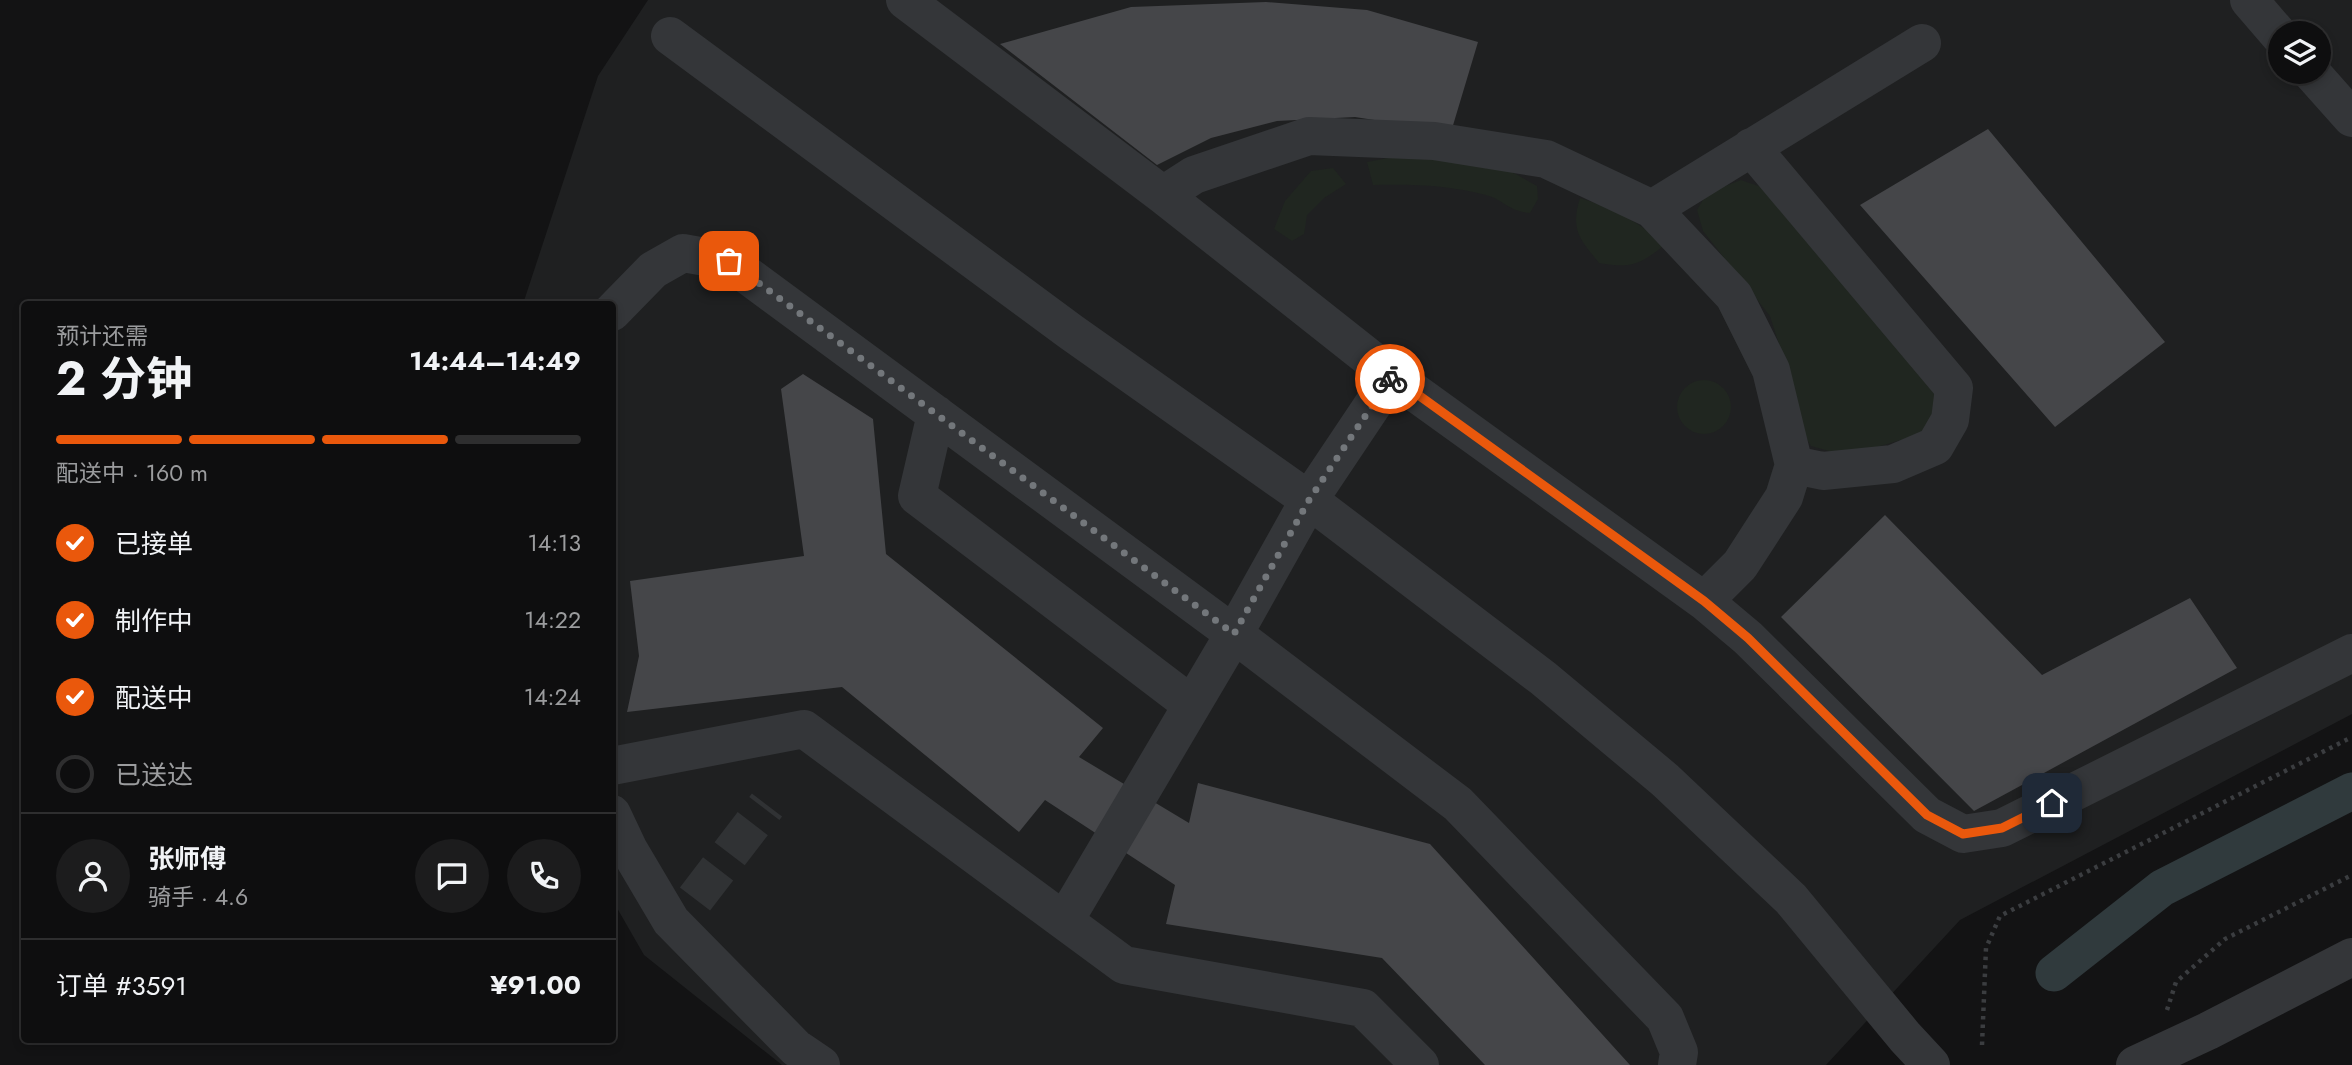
<!DOCTYPE html>
<html lang="zh">
<meta charset="utf-8">
<style>
:root{--surface:#0e0e0f;--page:#1c1c1d;--text:#f1f3f6;--muted:#9b9c9e;--line:#2e2e2f;--accent:#ea580c}
body{margin:0;font-family:Jost,"Noto Sans SC",sans-serif;background:var(--page);color:var(--text);height:100vh;display:flex;flex-direction:column;font-size:26px;white-space:nowrap}
*{box-sizing:border-box;margin:0}
p{font-size:23px;color:var(--muted)}
.icon{flex:none;width:38px;height:38px;fill:none;stroke:currentColor;stroke-width:2;stroke-linecap:round;stroke-linejoin:round}
.map{position:relative;flex:1;overflow:hidden}
.drawer{position:absolute;left:21px;top:301px;width:595px;height:742px;display:flex;flex-direction:column;background:var(--surface);border-radius:7px;box-shadow:0 4px 10px #0003,0 0 0 2px var(--line)}
.drawer>*{flex:none}
.tools{position:absolute;left:2268px;top:21px;display:grid;gap:14px}
.tools a{display:grid;place-items:center;width:63px;height:63px;border-radius:50%;background:var(--surface);box-shadow:0 4px 10px #0003,0 0 0 2px var(--line);font-size:35px}
.pin{position:absolute;display:grid;place-items:center;width:60px;height:60px;color:#fff;margin:-30px;border-radius:14px;box-shadow:0 4px 10px #0006}
.courier{position:absolute;display:grid;place-items:center;width:70px;height:70px;margin:-35px;border:5px solid #ea580c;border-radius:50%;background:#fff;color:#222;box-shadow:0 2px 9px #0007}
.overview em{font-style:normal;font-weight:700}
.overview div{display:flex;flex-direction:column-reverse}
.overview{display:flex;align-items:center;justify-content:space-between;height:119px;padding:0 35px}
h1{font-size:46px;font-weight:700;line-height:52px}
.bar{display:grid;grid-template-columns:repeat(4,1fr);gap:10px 7px;align-content:center;height:84px;padding:0 35px}
.bar i{height:9px;border-radius:5px;background:var(--line)}
.bar .on{background:var(--accent)}
.bar p{grid-column:span 4}
.line{display:flex;align-items:center;gap:18px;padding:0 35px;border-top:2px solid var(--line)}
.line div{flex:1}
.round{display:grid;place-items:center;flex:none;width:74px;height:74px;border-radius:37px;background:var(--page)}
ol{padding:0 35px;list-style:none}
li{display:flex;align-items:center;gap:21px;height:77px}
li p{margin-inline-start:auto}
li .icon{padding:7px;border-radius:50%;background:var(--accent);color:#fff;stroke-width:4}
li:last-child{color:var(--muted)}
li i{width:38px;height:38px;border:4px solid var(--line);border-radius:50%}
.map>svg:first-child{display:block}
.built{fill:#1f2021;fill-rule:evenodd}
.green{fill:#202620}
.lines{fill:none;stroke-linecap:round;stroke-linejoin:round}
.canal{stroke:#303a3d;stroke-width:37}
.building{fill:#454649}
.minor-tunnel{stroke:#303234;stroke-width:38;stroke-dasharray:38 19;stroke-linecap:butt}
.path{stroke:#3b3d40;stroke-width:4.5;stroke-dasharray:3.5 5;stroke-linecap:butt}
.minor{stroke:#343639;stroke-width:38}
.done{stroke:#73777b;stroke-width:7;stroke-dasharray:0 12.6}
.route{stroke:#ea580c;stroke-width:9}
</style>
<div class="map">
<svg width="2352" height="1065" viewBox="0 0 2352 1065">
<rect width="100%" height="100%" fill="#131314"/>
<path class="built" d="M648,0h1704v714l-392,206 -134,145h-1044l-138,-110 -31,-54 -1,-597h-89l75,-228zM2280,33h39v39h-39z"/>
<path class="green" d="M1409,154l103,18 25,14 1,13 -8,14c-22,-2 -26,-13 -44,-18 -38,-10 -74,-11 -113,-10l-6,-23z
M1333,168l13,16 -22,14 -17,17 -3,19 -12,7 -18,-12 11,-28 26,-30z
M1741,180l29,10 173,199 -19,44 -77,23 -36,-10 -15,-24 -9,-53 -17,-53 -67,-85 -6,-21 10,-17z
M1580,198l34,11 53,34c-26,21 -34,26 -68,20 -19,-24 -29,-33 -19,-65z
M1677 407a27 27 0 1 1 54 0a27 27 0 1 1-54 0Z"/>
<g class="lines">
<path class="canal" d="M2054,973l108,-85 190,-97"/>
</g>
<path class="building" d="M1266,2l101,8 111,32 -27,90 -96,-15 -78,4 -66,17 -54,27 -157,-121 131,-37z
M1988,129l177,213 -110,85 -195,-222z
M803,374l70,45 13,135 217,174 -24,29 110,66 9,-40 232,61 200,221h-145l-103,-107 -216,-34 9,-39 -130,-85 -26,32 -177,-145 -215,25 12,-56 -9,-75 174,-25 -23,-167z
M1885,515l157,160 148,-77 47,70 -263,143 -193,-194z"/>
<g class="lines">
<path class="minor-tunnel" d="M695,899l72,-94"/>
<path class="path" d="M2167,1010l9,-28 49,-43 127,-64
M1982,1045l4,-97 14,-32 352,-179"/>
<path class="minor" d="M905,0l258,195 229,181 312,225 44,37 179,177 36,19 39,-6 350,-175
M2249,0l31,36
M670,36l401,296 238,168 234,178 122,102 126,119 114,138 26,28
M2311,72l41,46
M1163,195l31,-20 115,-39 125,5 112,18 106,50 82,87 37,74 23,95
M1652,209l270,-166
M612,312l41,-42 30,-17 45,8 506,373 224,170 207,214 14,34 -2,13
M936,414l-19,82 275,209
M1704,601l36,-36 44,-68 10,-32 29,6 70,-7 42,-18 15,-26 4,-32 -203,-241
M612,766l192,-37 320,236 239,43 57,57
M612,814l17,36 42,71 125,127 25,17
M1065,920l169,-286 75,-134 83,-124
M2135,1065l73,-34 144,-74"/>
</g>
<g class="lines">
<path class="done" d="M729,261l505,373 75,-134 81,-121"/>
<path class="route" d="M1390,379l2,-3 312,225 44,37 179,177 36,19 39,-6 50,-25"/>
</g>
</svg>
<div class="tools">
<a><svg class="icon" aria-label="layers" viewBox="0 0 24 24"><path d="M12 4l9 5-9 5-9-5zM3 14l9 5 9-5"/></svg></a>
</div>
<div class="pin" style="left:729px;top:261px;background:#ea580c"><svg class="icon" aria-label="bag" viewBox="0 0 24 24"><path d="M5 8h14l-1 12H6zM9 8a3 3 0 0 1 6 0"/></svg></div>
<div class="pin" style="left:2052px;top:803px;background:#1f2937"><svg class="icon" aria-label="home" viewBox="0 0 24 24"><path d="M3 11l9-7 9 7M6 9v11h12V9"/></svg></div>
<div class="courier" style="left:1390px;top:379px"><svg class="icon" aria-label="bike" viewBox="0 0 24 24"><circle cx="6" cy="16" r="4"/><circle cx="18" cy="16" r="4"/><path d="M6 16l4-8h5l3 8M10 8l3 8H6M13 5h3"/></svg></div>
<section class="drawer">
<div class="overview"><div><h1>2 分钟</h1><p>预计还需</p></div><em>14:44–14:49</em></div>
<div class="bar"><i class="on"></i><i class="on"></i><i class="on"></i><i></i><p>配送中 · 160 m</p></div>
<ol>
<li><svg class="icon" aria-label="check" viewBox="0 0 24 24"><path d="M5 12l5 5 9-10"/></svg>已接单<p>14:13</p></li>
<li><svg class="icon" aria-label="check" viewBox="0 0 24 24"><path d="M5 12l5 5 9-10"/></svg>制作中<p>14:22</p></li>
<li><svg class="icon" aria-label="check" viewBox="0 0 24 24"><path d="M5 12l5 5 9-10"/></svg>配送中<p>14:24</p></li>
<li><i></i>已送达</li>
</ol>
<div class="line" style="height:126px"><a class="round"><svg class="icon" aria-label="person" viewBox="0 0 24 24"><circle cx="12" cy="8" r="4"/><path d="M4 21q1-7 8-7t8 7"/></svg></a><div><b>张师傅</b><p>骑手 · 4.6</p></div><a class="round"><svg class="icon" aria-label="chat" viewBox="0 0 24 24"><path d="M4 5h16v11H9l-5 4z"/></svg></a><a class="round"><svg class="icon" aria-label="phone" viewBox="0 0 24 24"><path d="M5 4h4l2 5-3 2q2 4 5 5l2-3 5 2v4C11 20 4 13 5 4z"/></svg></a></div>
<div class="line" style="height:91px"><div>订单 #3591</div><b>¥91.00</b></div>
</section>
</div>
